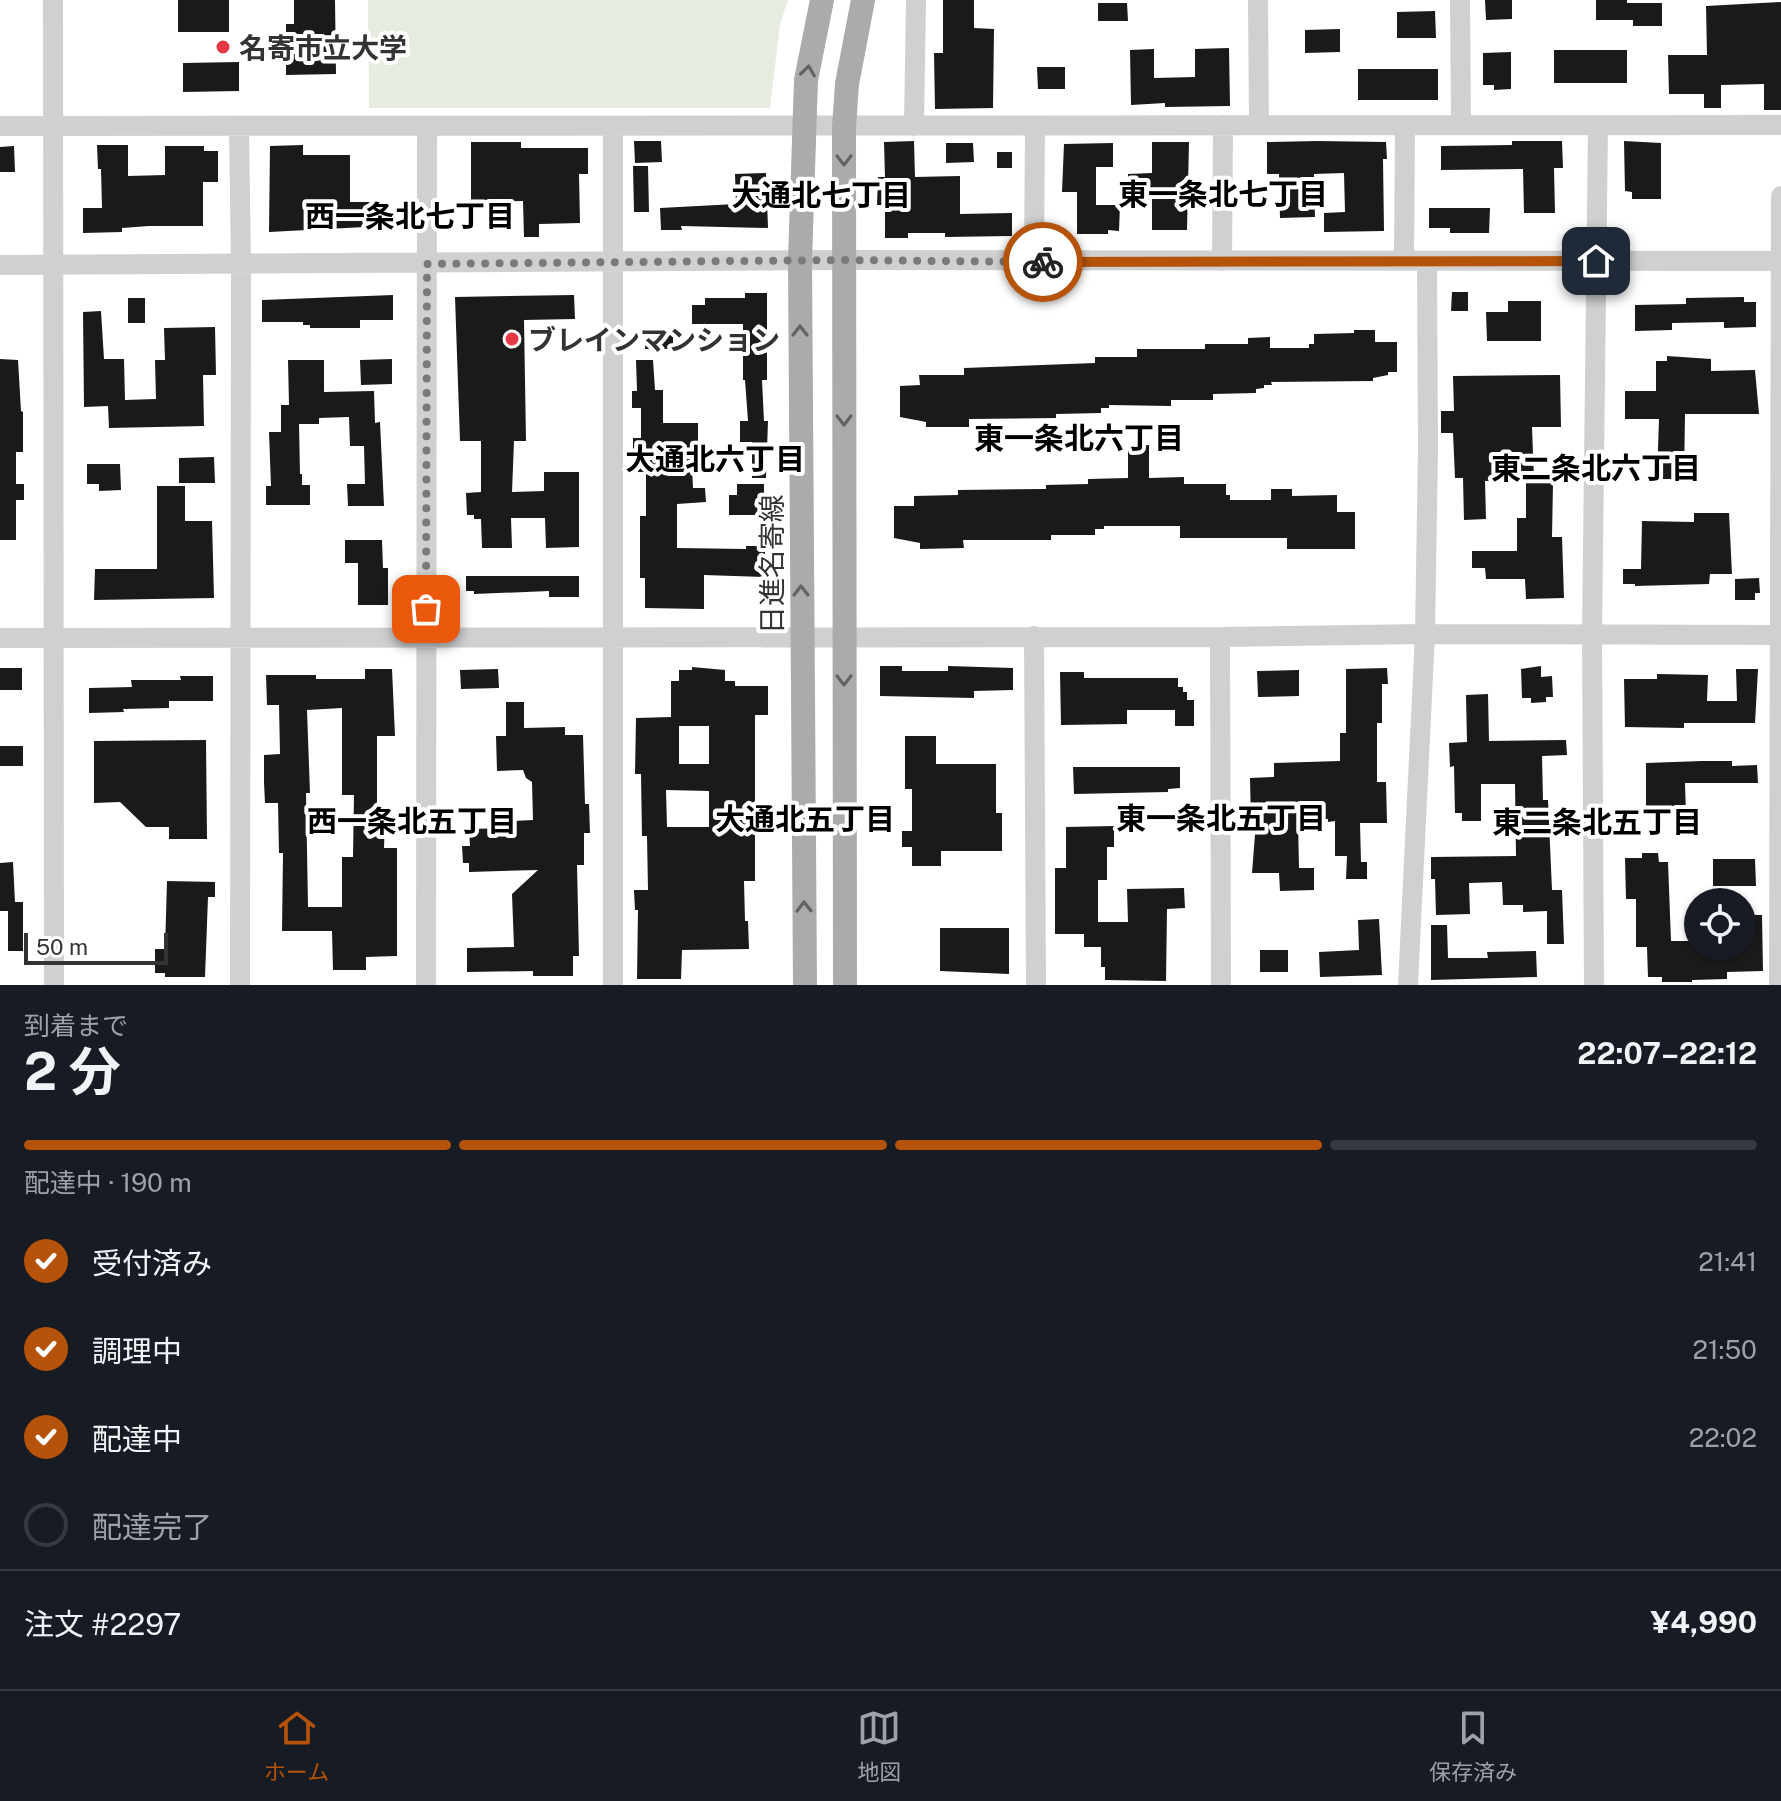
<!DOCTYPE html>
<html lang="ja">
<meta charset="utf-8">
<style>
:root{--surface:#171b24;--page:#20242c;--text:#f1f3f6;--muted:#9ea1a6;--line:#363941;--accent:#b45309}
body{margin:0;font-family:"Public Sans","Noto Sans JP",sans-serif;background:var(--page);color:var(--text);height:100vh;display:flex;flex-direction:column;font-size:30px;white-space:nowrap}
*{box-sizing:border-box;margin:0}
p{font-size:26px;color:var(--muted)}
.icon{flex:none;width:44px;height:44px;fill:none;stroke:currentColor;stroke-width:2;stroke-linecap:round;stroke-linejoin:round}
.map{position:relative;height:985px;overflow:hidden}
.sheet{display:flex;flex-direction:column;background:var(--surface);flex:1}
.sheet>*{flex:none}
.controls{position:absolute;left:1684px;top:888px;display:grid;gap:16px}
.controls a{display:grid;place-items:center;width:72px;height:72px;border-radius:50%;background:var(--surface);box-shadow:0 2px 6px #0004;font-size:40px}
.scale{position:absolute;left:24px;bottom:20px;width:144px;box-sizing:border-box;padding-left:8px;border:4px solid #333;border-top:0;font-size:22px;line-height:28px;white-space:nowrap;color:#333;-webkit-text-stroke:6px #fff;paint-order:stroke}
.pin{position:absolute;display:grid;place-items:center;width:68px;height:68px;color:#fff;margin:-34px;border-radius:16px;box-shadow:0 4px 12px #0006}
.courier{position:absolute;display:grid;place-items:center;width:80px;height:80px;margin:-40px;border:6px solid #b45309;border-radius:50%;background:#fff;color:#222;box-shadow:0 2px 10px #0007}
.summary em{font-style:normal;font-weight:700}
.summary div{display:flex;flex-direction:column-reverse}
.summary{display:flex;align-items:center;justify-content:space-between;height:136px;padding:0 24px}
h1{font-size:52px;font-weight:700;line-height:60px}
.bar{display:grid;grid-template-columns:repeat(4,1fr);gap:12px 8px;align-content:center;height:96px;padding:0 24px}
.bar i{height:10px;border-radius:6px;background:var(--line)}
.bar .on{background:var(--accent)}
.bar p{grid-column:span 4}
.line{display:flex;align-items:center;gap:20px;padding:0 24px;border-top:2px solid var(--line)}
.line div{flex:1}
ol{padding:0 24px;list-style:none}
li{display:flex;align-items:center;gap:24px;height:88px}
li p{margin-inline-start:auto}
li .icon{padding:8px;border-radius:50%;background:var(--accent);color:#fff;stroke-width:4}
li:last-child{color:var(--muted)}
li i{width:44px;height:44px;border:4px solid var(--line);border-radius:50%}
.menu{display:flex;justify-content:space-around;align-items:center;height:112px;border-top:2px solid var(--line);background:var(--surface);font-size:22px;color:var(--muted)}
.menu a{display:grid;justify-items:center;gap:4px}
.menu .on{color:var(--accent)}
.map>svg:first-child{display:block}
.green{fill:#e6ecdf}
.building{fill:#1a1a1a;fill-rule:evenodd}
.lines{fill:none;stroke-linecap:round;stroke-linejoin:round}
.minor{stroke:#d0d0d0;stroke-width:20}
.major{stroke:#ababab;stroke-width:24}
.oneway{stroke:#636363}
.done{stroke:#7a7a7a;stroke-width:8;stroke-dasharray:0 14.4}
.route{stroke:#b45309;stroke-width:10}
.poi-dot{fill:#e63946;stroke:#fff;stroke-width:3}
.labels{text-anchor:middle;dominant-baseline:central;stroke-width:8;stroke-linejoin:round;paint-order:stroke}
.poi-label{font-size:28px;font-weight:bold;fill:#333;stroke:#fff;text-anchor:start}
.street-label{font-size:28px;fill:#333;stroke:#fff}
.neighbourhood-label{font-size:30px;font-weight:bold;fill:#000;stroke:#fff}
</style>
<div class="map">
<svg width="1781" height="985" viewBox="0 0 1781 985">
<rect width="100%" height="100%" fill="#fff"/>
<path class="green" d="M368,0h420l-8,24 -10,84h-401z"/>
<path class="building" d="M178,0h51v32h-51z
M294,0h41l1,74 -50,1v-51h8z
M943,0h31v28l20,1 -1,79 -58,1 -1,-56h9z
M1485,0h27v19l-26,1z
M1596,0h31v3h35v23h-29v-6h-37z
M1781,2v108h-17v-26l-43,1v23h-17v-14h-35l-1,-39h39l-1,-49z
M1098,3h29l1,18h-30z
M1435,11l1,27h-39v-26z
M1340,29v23l-35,1v-23z
M1229,48l1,58 -65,1v-4l-34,2 -1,-55 24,-1v29l41,-1v-28z
M1554,50h73v33h-73z
M1511,52v37l-17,1v-5h-11v-32z
M239,62v29l-56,1v-29z
M1037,67h28v22h-27z
M1358,69h80v31h-80z
M634,141h27l1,21 -27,1z
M914,141l1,36 45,-1v38l52,-1v23l-67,1v-4h-37v5h-23v-33h-8l1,-28h7l-1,-35z
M1317,141l69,1 1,17h-4l1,72 -60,1v-19l21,-1 -1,-39 -30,1 1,43 -35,1 -1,-44h-12v-32z
M1512,141h50l1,27h-9l1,45h-31l-1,-44 -82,1v-24l71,-1z
M1624,141l37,2v56h-29v-7l-7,-1z
M471,142h50v6h67v26h-9l1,49 -41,1v13h-15l-1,-36 -52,1z
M1152,142h37l-2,88h-35v-31l-24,1v-26l24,-1z
M946,143h27l1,19 -28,1z
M1113,143v24h-17v38h24l-1,26 -11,-1v4h-31v-42h-15l2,-48z
M97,145h31v31l37,-1v-29h39v5h14v31h-15v44h-54l-27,2v4l-39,1v-25h19l-1,-39h-3z
M303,145v10h47v47h34v24l-115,6 1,-86z
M14,146l1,26h-15v-25z
M997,152h15v16h-15z
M633,166h15l1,46h-15z
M766,173l2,55 -87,-2 1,4h-21l-1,-22 76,-4 -1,-30z
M1429,208h61l-1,25h-39v-5h-21z
M1452,292h16v19h-17z
M745,293h22v87h-5l2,41h4l-2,57h-14v-36h-12v-21h8l-3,-41h-2v-56h-51v-19h13v-7h40z
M393,295v25h-33v8h-50v-3h-7v-3h-41v-22z
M574,295l1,24 -51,1 2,121h-12l-2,51 32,-1v-19h35v75l-33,1 -1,-30h-34l1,30h-30l-1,-29h-7v-4h-7l-1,-22 15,-1v-51h-21l-5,-144z
M1744,297v5h12v25l-32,1v-6l-52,1v7l-37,1v-26l51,-1v-6z
M128,298h17v25h-17z
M1508,301h33v40h-54l-1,-29h22z
M101,311l3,48h20l1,41 31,-1 -1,-39h10l-1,-32 51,-1 1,48h-13l1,51 -95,2 -1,-22 -24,1 -1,-95z
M646,328l27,1v20h-28z
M1354,330h21v12h22v30h-9v3l-15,3v3l-102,1 1,3h-8v3l-8,1v4l-43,1v6h-42v6l-62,-1v3h-8v5l-45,1v4l-87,1v8h-43v-5l-26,-5v-31l20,-1 -1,-10h45v-7l131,-5v-6h42v-8h68v-5h43v-6l22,-1v11h39v-4h5v-10l40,-1z
M1667,356l44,3v12l44,-1 4,44h-74l-1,65h-27l2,-60h-34v-28h31v-30h11z
M0,359l18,1 3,51 2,1v40h-7v32h8v16h-8v40h-16z
M392,359v25l-31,1 -1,-25z
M288,360h36v32l50,-1 1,32 5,-1 4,84h-36l-1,-22h18l-1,-38h-14l-1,-29 -30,1v6h-20l1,50h2v11h8v20h-44v-19h5l-2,-54h12v-27h8z
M636,360h17l2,30h8v33h35v24h-7l2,41h12l1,14 -29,2v44l69,1v-3h19v31l-61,-2v34l-59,-1v-30h-5v-62h6v-44h-8v-11h-5v-23h8v-30h-9v-17h5z
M1560,375l1,52h-29l2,53 -49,1 1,38 -22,1 -1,-42h-8l-2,-45h-12v-22h13l-1,-35z
M1149,445v33l35,-1v7h42v11h4v5h41v-11h21v7l45,-1v17h18v37h-68v-11h-107v-12h-76v3h-9v6h-44v5h-88l1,8 -44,1v-6l-26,-5v-32h20v-10l44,-1v-5l88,-1v-4l42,-1v-5l40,-1v-32z
M214,457l1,26h-36v-25z
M87,464h33l1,26 -22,1v-7h-12z
M1526,483h27l-1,54h10l2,61 -38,1 -1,-20h-39l-1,-11h-13v-17h45v-33h9z
M737,484h27v31h-35v-20h8z
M157,486h28v35h27l2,77 -120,2 1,-31h62z
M1694,513h35l3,61h-22l-1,10 -74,2v-2h-12v-15h18l1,-48 52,1z
M345,540h37l1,28h5v37h-30v-42h-13z
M466,576h113v21h-30v-6l-75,3v-3h-8z
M1759,578l1,15h-5v7h-20v-21z
M880,666h22v5h46v-5l65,2v22l-39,1v7l-94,-2z
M1541,666v11l11,-1 1,21h-7v5l-15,1v-5h-9l-1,-29z
M692,667l33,3v11h10v5h33v29h-13v166h-11l1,40h3l1,28 -67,1 -1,29h-44l1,-69h-3l-1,-20h14l-1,-54h-5l-1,-62h-6l1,-56 35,-1v-36h8v-11h13zM679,726h30v38h-30zM666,790l43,1v36h-42z
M0,668h22v22h-22z
M1387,668l1,16h-6v39h-5v59h9l1,41h-27l1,39h6v17h-21l1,-23h-12v-35l-7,1v-3l-30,1 1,48h15v22l-34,1 -1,-18h-27l4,-51h-5l-1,-44 24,-1v-14l66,-2v-28h6v-64z
M365,669h27l3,67h-18v82h8l-1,30h13v108l-31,1v13h-33l-1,-39h-50l1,-78h-4l-1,-50h-13l-1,-20v-28l16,-1 -1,-49h-12l-1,-30h50v4h49zM342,708v87h12l-1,62h-11v50h-34l-2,-114h4l-3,-83z
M498,669l1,19 -38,1 -1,-19z
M1736,669h22l-3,54h-71v5l-59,-1 -1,-48h33v-5l51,1 -1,26h30z
M1299,670v26l-41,1 -1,-26z
M1060,672h24v6h94v9h5v5h4v8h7v26h-19v-16h-48v14l-66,1z
M180,676h33v25h-44v7l-46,1 1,3 -35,1v-25l43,-1 -1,-7h50z
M1488,694l1,47 77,-1 1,15 -25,1 1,44h5l4,90h10l2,54h-17v-33l-24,1v-7h-20l-1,-23 -33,1 1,31 -34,1 -1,-36h-4v-22l85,-1 -1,-72h-34v37h-19v-8h-7l-1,-47 -4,1 -1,-24 18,-1 -1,-47z
M506,702h18v26l41,-1v8h18l2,69h4l1,29h-6v32h-7l2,91h-6v20h-40v-5l-66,1v-24l47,-1 -2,-53 26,-24 -69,2v-9h-6l-1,-17h8l-1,-17 44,-1v-7l20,-1 -1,-38 -6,-4 -3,-8 -26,1 -1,-35h10z
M905,736h31v28h60v49h6v38h-61v15h-29v-19h-10v-16h10v-42h-7z
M206,740l1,99h-38v-12h-23l-26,-25 -26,1v-62z
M0,746h23v20h-23z
M1702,761h30v5l25,-1 1,18h-73l1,33h-40v-53z
M1073,767h107v21l-12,1v3l-94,2z
M1114,826v21h-7v33h-9v42h30l-1,-33 57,-1 1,20 -18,1 -1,72 -61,-1v-13h-4v-20h-17v-13h-29v-66h11v-41z
M1642,853h16l1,9h9l3,79h27v5h44v-31h20l1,56 -36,1v7l-35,1v2h-30v-5h-14l-1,-30h-11v-48h-10l-1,-41h17z
M1713,859h42l1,27h-43z
M13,862l2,40h8v49h-15v-40h-8v-48z
M167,881l48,1v15h-7l-3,80h-40v-4h-10v-24h10z
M1379,919l3,56 -62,2 -1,-25 40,-2 -1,-30z
M1431,925h16l1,33h40l-1,-6 49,-1 1,26 -106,3z
M940,928h69v46l-69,-3z
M1260,950h28v22h-28z"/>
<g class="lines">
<path class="minor" d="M53,0l1,985
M1258,0l1,125
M1460,0l1,125
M0,126l1781,-1
M239,126l2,140 -1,719
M613,126v859
M914,126l2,-126
M1404,260l1,-135
M1222,261l1,-136
M1034,262l1,-136
M0,265l844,-5 937,1
M1034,636l2,349
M1220,637l1,348
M0,638l1220,-1 205,-3 356,1
M426,985l1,-858
M1408,985l17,-351 3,-184 -1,-189
M1594,985l-2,-350 6,-510
M1779,985l2,-789"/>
<path class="major" d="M805,985l-5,-724 6,-181 16,-80
M845,985l-1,-858 3,-43 16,-84"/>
</g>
<defs><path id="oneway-chevron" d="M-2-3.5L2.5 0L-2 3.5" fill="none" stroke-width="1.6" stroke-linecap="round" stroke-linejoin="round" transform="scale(2)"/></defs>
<g class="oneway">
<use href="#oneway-chevron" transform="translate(808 71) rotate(-82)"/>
<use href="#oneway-chevron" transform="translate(844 160) rotate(90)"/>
<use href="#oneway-chevron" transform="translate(800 331) rotate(-90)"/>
<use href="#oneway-chevron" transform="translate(844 420) rotate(90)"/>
<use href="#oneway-chevron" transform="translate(801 591) rotate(-90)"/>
<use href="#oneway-chevron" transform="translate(844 680) rotate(90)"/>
<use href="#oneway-chevron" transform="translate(804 907) rotate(-91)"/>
</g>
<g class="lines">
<path class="done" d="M426,609l1,-345 417,-4 199,2"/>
<path class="route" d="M1043,262l553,-1"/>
</g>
<g class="poi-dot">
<circle cx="223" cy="47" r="8"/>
<circle cx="512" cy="339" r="8"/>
</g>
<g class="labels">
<g class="poi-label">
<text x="239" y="47">名寄市立大学</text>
<text x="528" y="339">ブレインマンション</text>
</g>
<g class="street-label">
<text transform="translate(771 564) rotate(-90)">日進名寄線</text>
</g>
<g class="neighbourhood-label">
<text x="1223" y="194">東一条北七丁目</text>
<text x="821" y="195">大通北七丁目</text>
<text x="410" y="216">西一条北七丁目</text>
<text x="1079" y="438">東一条北六丁目</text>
<text x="715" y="459">大通北六丁目</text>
<text x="1596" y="468">東二条北六丁目</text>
<text x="1221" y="818">東一条北五丁目</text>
<text x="805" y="819">大通北五丁目</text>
<text x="412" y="821">西一条北五丁目</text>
<text x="1597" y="822">東二条北五丁目</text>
</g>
</g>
</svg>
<div class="controls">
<a><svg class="icon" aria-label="locate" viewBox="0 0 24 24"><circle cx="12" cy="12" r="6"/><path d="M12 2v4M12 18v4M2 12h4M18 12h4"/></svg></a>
</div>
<div class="scale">50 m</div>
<div class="pin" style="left:426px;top:609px;background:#ea580c"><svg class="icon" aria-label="bag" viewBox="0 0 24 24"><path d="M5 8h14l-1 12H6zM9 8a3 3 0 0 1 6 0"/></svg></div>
<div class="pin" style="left:1596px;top:261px;background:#1f2937"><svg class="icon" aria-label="home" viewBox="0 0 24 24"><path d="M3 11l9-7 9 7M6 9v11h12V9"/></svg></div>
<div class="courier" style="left:1043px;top:262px"><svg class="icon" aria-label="bike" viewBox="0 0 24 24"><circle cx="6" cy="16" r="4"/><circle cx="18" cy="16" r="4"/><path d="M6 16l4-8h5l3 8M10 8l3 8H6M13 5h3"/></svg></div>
</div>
<section class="sheet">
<div class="summary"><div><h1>2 分</h1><p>到着まで</p></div><em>22:07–22:12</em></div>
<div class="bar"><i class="on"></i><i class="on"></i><i class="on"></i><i></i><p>配達中 · 190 m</p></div>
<ol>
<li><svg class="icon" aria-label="check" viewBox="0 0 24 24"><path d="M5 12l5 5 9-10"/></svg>受付済み<p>21:41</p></li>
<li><svg class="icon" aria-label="check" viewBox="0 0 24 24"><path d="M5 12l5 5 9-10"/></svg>調理中<p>21:50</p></li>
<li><svg class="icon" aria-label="check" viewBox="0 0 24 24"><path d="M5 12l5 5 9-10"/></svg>配達中<p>22:02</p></li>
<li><i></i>配達完了</li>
</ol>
<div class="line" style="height:104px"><div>注文 #2297</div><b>¥4,990</b></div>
</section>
<nav class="menu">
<a class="on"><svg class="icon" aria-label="home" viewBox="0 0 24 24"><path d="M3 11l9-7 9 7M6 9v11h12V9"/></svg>ホーム</a>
<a><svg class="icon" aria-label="map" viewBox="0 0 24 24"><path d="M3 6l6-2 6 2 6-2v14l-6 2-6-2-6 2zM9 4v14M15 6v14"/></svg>地図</a>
<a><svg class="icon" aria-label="saved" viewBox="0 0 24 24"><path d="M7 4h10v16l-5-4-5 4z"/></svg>保存済み</a>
</nav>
